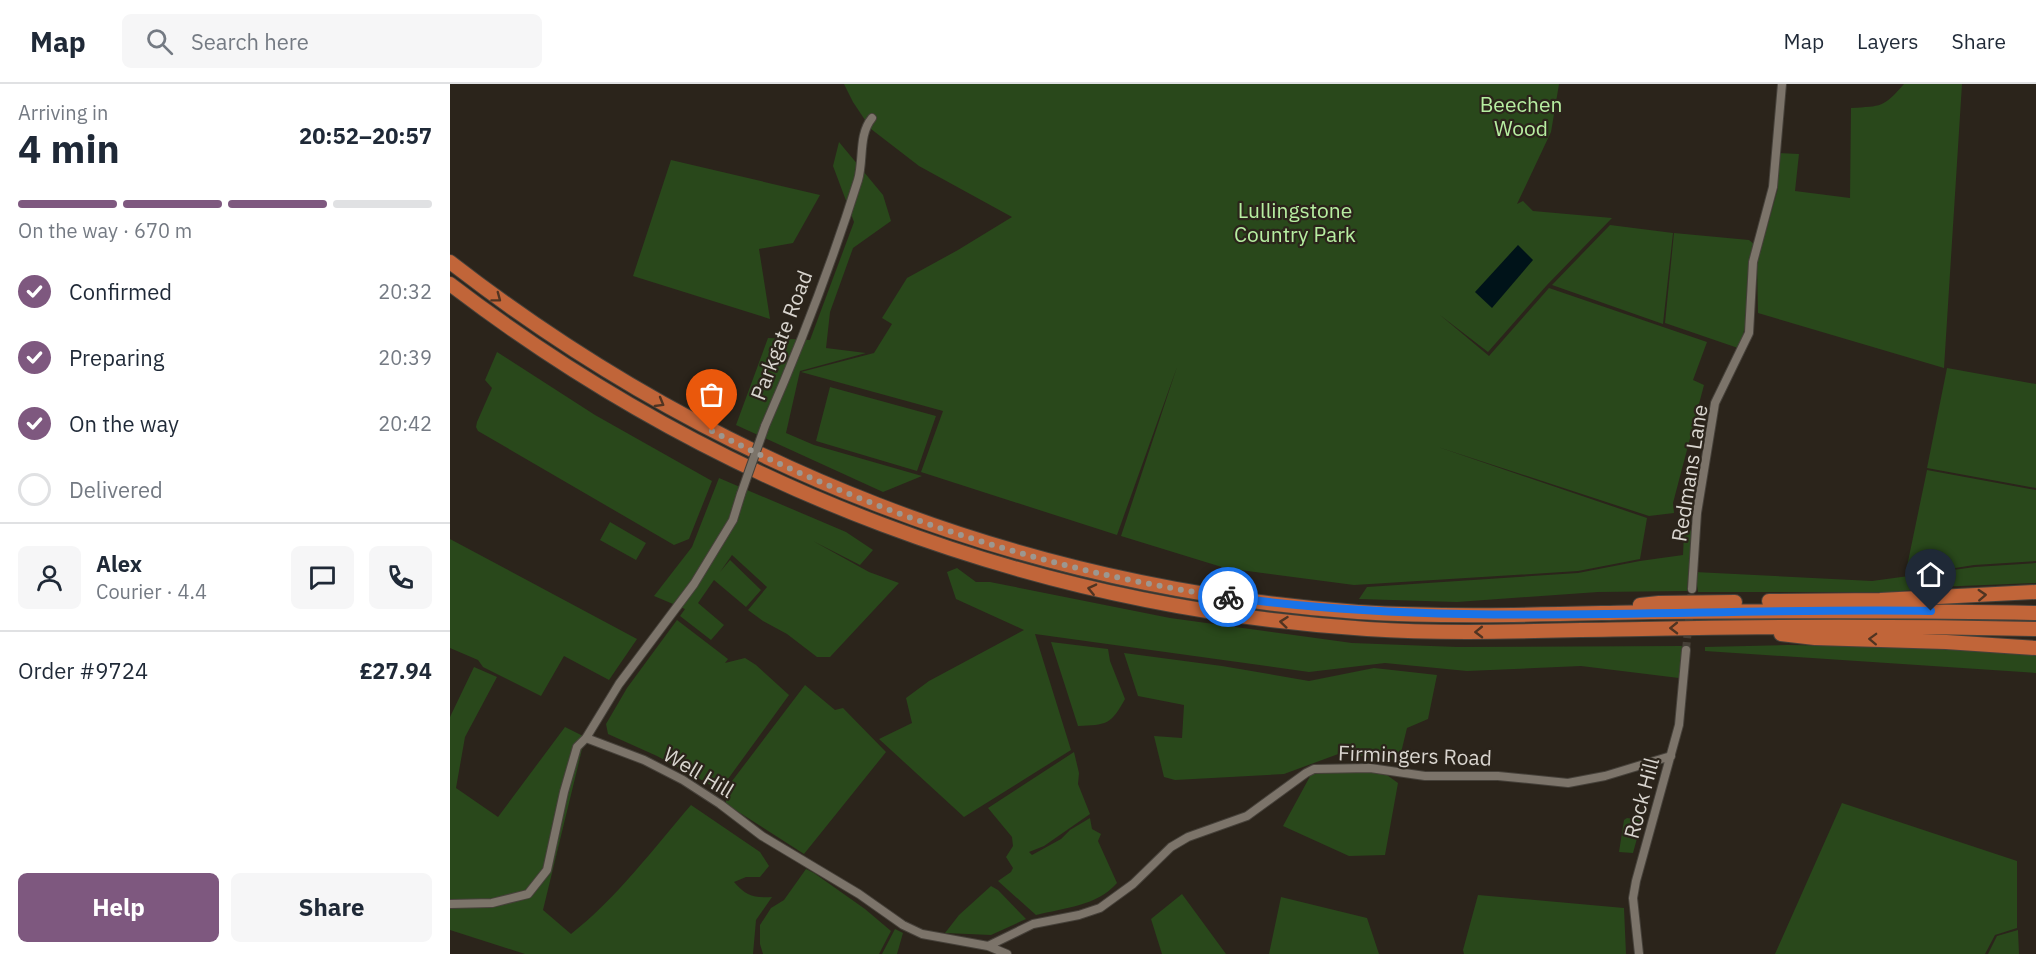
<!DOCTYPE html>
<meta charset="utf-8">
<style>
:root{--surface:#fff;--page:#f6f6f7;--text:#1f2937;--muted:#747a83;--line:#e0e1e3;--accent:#7e587f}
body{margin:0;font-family:"IBM Plex Sans",sans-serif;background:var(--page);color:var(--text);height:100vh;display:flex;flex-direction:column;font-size:22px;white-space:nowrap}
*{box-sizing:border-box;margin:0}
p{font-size:20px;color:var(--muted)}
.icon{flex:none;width:33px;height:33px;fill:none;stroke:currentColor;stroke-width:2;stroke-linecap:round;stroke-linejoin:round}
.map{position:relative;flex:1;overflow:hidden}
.panel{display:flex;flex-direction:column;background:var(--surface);width:450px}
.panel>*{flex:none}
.pin{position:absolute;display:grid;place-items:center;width:51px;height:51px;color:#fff;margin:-62px -26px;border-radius:50% 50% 50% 0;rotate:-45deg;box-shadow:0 0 6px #0007}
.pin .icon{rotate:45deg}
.courier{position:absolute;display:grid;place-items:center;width:60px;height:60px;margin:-30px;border:4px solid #1a73e8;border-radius:50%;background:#fff;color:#222;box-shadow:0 2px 8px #0007}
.headline em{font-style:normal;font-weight:700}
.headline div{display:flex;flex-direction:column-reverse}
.headline{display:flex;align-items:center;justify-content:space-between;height:102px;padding:0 18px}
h1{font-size:39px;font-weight:700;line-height:45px}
.bar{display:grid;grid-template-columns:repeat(4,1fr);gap:9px 6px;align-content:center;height:72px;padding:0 18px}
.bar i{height:8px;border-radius:4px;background:var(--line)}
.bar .selected{background:var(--accent)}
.bar p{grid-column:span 4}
.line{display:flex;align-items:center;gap:15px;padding:0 18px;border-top:2px solid var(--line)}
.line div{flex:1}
.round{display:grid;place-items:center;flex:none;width:63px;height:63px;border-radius:9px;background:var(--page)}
ol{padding:0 18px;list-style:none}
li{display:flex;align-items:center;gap:18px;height:66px}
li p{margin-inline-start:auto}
li .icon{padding:6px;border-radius:50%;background:var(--accent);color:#fff;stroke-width:4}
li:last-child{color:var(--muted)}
li i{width:33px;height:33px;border:3px solid var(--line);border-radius:50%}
.button{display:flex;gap:12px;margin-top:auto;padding:12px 18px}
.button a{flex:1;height:69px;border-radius:9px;background:var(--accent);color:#fff;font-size:24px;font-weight:700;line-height:69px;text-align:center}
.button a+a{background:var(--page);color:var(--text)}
header{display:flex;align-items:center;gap:36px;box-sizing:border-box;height:84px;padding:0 30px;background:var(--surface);border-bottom:2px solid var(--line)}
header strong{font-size:28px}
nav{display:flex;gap:33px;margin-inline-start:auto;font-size:21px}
.search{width:420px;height:54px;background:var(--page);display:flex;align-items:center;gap:15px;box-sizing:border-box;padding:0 21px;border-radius:9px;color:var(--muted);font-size:22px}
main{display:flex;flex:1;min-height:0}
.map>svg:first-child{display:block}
.green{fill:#29481b}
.water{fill:#001319}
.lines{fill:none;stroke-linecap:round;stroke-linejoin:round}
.minor-tunnel{stroke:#453f36;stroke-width:8;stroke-dasharray:8 4;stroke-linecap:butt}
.minor-casing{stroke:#46413a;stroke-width:10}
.motorway-casing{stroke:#46413a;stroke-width:16}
.minor{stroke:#7c746a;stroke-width:8}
.motorway{stroke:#c16539;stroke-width:14}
.minor-bridge-casing{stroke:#46413a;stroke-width:10;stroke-linecap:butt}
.minor-bridge{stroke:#7c746a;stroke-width:8}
.oneway{stroke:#503422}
.done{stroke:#9c9790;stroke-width:6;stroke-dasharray:0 10.8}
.route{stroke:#1a73e8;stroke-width:8}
.labels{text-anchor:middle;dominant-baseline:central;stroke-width:4.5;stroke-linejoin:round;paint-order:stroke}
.park-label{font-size:21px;fill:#b7eea1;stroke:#2b241b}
.street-label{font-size:21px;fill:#d9d5cf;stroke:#2b241b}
</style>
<header>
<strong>Map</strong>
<div class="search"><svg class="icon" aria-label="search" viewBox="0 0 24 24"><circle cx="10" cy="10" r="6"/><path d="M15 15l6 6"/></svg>Search here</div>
<nav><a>Map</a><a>Layers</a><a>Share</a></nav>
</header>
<main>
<section class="panel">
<div class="headline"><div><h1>4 min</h1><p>Arriving in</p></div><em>20:52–20:57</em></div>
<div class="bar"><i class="selected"></i><i class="selected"></i><i class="selected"></i><i></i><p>On the way · 670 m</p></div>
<ol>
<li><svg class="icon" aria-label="check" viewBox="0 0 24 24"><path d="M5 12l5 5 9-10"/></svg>Confirmed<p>20:32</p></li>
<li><svg class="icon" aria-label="check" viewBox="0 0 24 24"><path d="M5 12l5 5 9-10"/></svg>Preparing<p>20:39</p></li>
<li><svg class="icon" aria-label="check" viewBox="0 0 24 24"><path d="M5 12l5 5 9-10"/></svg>On the way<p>20:42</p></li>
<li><i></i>Delivered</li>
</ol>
<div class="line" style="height:108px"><a class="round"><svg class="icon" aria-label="person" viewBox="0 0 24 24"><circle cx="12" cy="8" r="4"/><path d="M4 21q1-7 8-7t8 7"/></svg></a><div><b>Alex</b><p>Courier · 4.4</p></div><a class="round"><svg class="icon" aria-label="chat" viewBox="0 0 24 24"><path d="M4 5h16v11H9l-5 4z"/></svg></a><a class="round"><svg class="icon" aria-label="phone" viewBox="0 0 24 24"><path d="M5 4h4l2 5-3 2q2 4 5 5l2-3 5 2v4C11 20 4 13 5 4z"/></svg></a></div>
<div class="line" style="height:78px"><div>Order #9724</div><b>£27.94</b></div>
<div class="button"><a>Help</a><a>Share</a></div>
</section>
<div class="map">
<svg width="1586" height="870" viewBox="0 0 1586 870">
<rect width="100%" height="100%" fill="#2b241b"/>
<path class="green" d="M394,0h715l-8,48 -34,72 6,-3 10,10 79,7 -65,67 -59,67 -48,-37 49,41 60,-68 158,54 -14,38 11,5 -31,118 1,10 -25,3 -211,-69 209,71 -7,41 -62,12 -224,14 -129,-17 -104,-32 56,-169 -60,168 -196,-63 22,-61 -142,-39 73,-19 18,-29 -10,-6 25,-40 51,-28 54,-33 -93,-51 -48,-37 -18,-27z
M1454,0h58l-18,284 -186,-55 -1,-50 21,-75v-35l21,1 -4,37 55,7 1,-90c31,-2 32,0 53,-24z
M389,58l44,53 8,26 -38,27 -23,64 -4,36 40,5 -66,18 -14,62 28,12 108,31 -39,16 -147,-67 32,-87 42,2 44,-118 -21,-56z
M221,76l149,35 -27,48 -34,6 11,70 -137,-43z
M1160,141l63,8 -10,91 -111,-39z
M1224,149l75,7 5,4c-3,13 -6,25 -7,38 -1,25 2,43 -9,66l-73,-25z
M47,268l98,63 117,66 -23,58 -15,6 -196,-114 -2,-4 1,-5 15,-34 -7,-8z
M1497,284l89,16v104l-109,-20z
M380,303l106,29 -19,55 -101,-30z
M1477,386l109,20v71l-62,4 -69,11z
M269,394l127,54 27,18 -13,15 -47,-24 56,31 30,11 -69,74h-13l-30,-23 -24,-13 -15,-11 19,-23 -35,-32 -12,17 10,-12 31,30 -15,17 -32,-27 -16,23 26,22 -13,15 -31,-24 5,-7 -31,-13 38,-49z
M160,438l36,21 -10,17 -36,-20z
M1242,446l-5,61 -89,1 -141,10 -98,-3 8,-12 211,-14 62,-12 43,-6 1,-23z
M0,455l187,100 -28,41 -45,-24 -23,40 -58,-29 -5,-7 -28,-12z
M1586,479v20l-100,4 -43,5h-195l-3,-20 177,9 103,-14z
M507,484l19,14h14l180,36 182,25 105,4 225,-1 -3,32 -98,-12 -114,5 -82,-8 -76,9 -274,-38 36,116 -107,67 -85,-78 33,-16 -6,-25 23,-17 95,-51 -68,-31 -9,-27z
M227,536l51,39 -3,4 20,-5 11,7 33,30 -69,95 -63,-34 -49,-22 -2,-10 21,-36z
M601,558l57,7 2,12 15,38c-14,26 -19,26 -47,27z
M1337,561l151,2 98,6v20l-331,-22v-4z
M674,569l98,13 87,15 65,-13 63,7 -9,44 -21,9 -8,33 -58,-8 -57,21 -109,6 -11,-3 -10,-41 28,2 2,-33 -46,-9z
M24,583l23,10 -32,60 -9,51 42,29 67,-90 20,10 -42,173 28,24c46,-36 82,-85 120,-129l69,47 9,14 -9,11h-14l-12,5c12,14 20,16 38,15l-16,23 -3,34h-228l-75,-24v-213z
M355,601l30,25 8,-2 43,44 -82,102 -78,-50v-15z
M624,668l5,21 -1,11 12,30 -46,32 -15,6 3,3 29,-16 9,-9 20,-12 2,11 9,5 -3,7 19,42c-20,23 -53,25 -81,32l-38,-34 13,-9 2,-4 -7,-11 7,-11 -1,-9 -24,-29z
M864,685l66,1 18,13 -13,72 -36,1 -66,-30z
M1392,719l175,58v67l-22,7 -10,19h-210z
M1177,734l15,2 -9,33 -14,-1 5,-32z
M356,785l8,4 51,36 26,22 -12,23h-116l-3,-10v-19l11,-17 13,-8z
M541,802l7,4 28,29 -35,16 -46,-2 14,-18z
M732,810l44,60h-64l-11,-35z
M1028,811l146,13 2,46h-162l-1,-4z
M831,813l86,21 12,36h-110z
M445,845l8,4 -6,21h-15z
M1568,846l1,24h-31l9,-18z"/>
<path class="water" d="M1068,161l15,15 -41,48 -17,-16z"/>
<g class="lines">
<path class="minor-tunnel" d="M1236,566l6,-61"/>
<g class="minor-casing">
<path id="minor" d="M315,342c35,-80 67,-163 93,-246 6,-20 0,-45 14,-62
M1242,505l5,-76 18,-110 34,-70 4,-71 20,-75 9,-103
M136,654l33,-54 75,-100 39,-64 8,-26
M0,820l42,-1 36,-9 19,-24 17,-78 13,-45 9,-9 58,22 39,20 37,24 42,32 97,58 44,31 19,9 66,12 19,8
M538,862l45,-22 46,-9 21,-7 33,-24 38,-37 17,-10 59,-21 59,-43 8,-4 56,-1 55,8h73l70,7 37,-7 66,-20
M1189,870l-6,-56 3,-17 43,-156 7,-75"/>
</g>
<g class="motorway-casing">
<path id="motorway" d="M0,178c264,205 575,326 908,350 98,6 195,2 293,0 128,-1 257,-2 385,1
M0,200c267,204 582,323 917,345 92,6 184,1 276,0 131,-3 262,-3 393,0
M1319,517l111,-1 156,-8
M1190,521l19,-2 76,-1
M1331,550l34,4 131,4 90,6"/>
</g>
<use href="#minor" class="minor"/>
<use href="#motorway" class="motorway"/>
<g class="minor-bridge-casing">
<path id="minor-bridge" d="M291,410l24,-68"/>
</g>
<use href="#minor-bridge" class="minor-bridge"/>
</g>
<defs><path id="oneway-chevron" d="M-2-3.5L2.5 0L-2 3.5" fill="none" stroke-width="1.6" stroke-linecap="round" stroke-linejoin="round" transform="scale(1.5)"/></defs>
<g class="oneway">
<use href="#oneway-chevron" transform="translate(47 214) rotate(37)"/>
<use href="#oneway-chevron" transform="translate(210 319) rotate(30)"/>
<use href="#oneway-chevron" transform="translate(642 505) rotate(-167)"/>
<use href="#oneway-chevron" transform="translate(1532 511) rotate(-3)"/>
<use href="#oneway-chevron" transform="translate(834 538) rotate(-174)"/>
<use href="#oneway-chevron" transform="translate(1224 544) rotate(179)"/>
<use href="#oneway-chevron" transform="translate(1029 548) rotate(179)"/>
<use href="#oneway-chevron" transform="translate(1423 555) rotate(-178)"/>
</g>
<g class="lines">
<path class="done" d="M262,347c162,83 336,141 516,166"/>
<path class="route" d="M778,513c233,32 468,10 703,14"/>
</g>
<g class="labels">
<g class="park-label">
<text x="1071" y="20">Beechen<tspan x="1071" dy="24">Wood</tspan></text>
<text x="845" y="126">Lullingstone<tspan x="845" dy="24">Country Park</tspan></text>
</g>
<g class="street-label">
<text transform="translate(331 251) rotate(-69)">Parkgate Road</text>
<text transform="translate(1239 389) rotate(-81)">Redmans Lane</text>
<text transform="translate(965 671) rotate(2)">Firmingers Road</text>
<text transform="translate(249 688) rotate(31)">Well Hill</text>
<text transform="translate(1191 714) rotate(-75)">Rock Hill</text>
</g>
</g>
</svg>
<div class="pin" style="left:262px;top:347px;background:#ea580c"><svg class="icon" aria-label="bag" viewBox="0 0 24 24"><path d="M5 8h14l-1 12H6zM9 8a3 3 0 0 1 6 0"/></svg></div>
<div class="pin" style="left:1481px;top:527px;background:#1f2937"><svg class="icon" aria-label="home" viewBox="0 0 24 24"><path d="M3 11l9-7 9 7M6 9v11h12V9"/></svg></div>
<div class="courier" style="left:778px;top:513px"><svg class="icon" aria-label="bike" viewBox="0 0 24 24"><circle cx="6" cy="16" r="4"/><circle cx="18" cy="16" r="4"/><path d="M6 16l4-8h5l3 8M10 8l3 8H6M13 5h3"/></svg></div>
</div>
</main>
